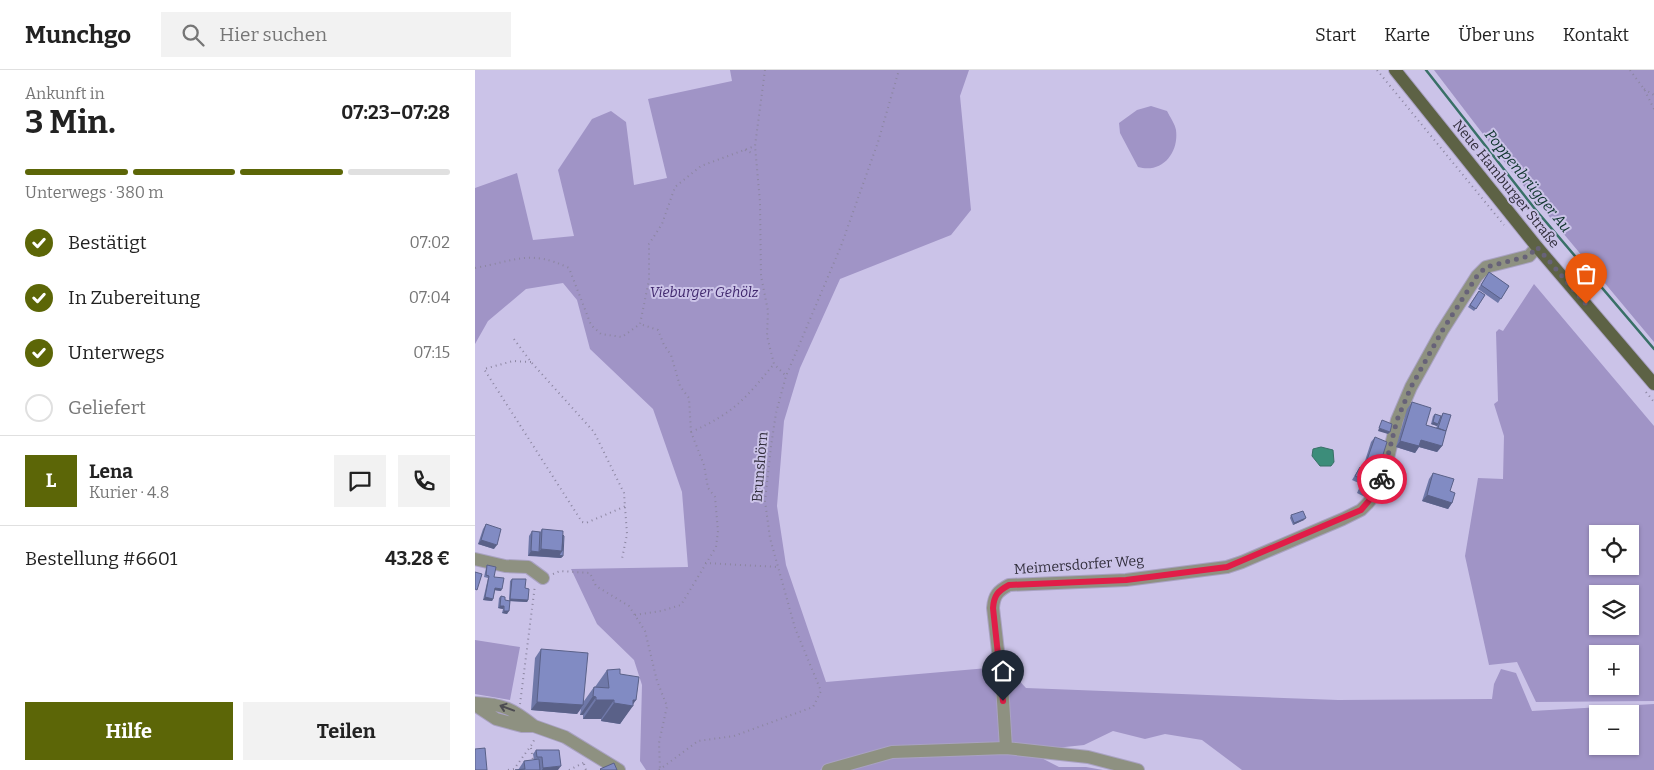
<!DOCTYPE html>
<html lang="de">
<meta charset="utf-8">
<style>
:root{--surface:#fff;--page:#f2f2f2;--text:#222;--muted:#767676;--line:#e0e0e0;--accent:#5c6607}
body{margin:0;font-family:Bitter,serif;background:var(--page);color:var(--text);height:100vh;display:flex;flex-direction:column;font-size:19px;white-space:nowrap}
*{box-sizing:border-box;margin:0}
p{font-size:16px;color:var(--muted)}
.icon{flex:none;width:28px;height:28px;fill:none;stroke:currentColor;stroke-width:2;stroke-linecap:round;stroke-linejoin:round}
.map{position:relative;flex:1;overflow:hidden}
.panel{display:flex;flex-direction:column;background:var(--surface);width:475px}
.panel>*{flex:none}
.buttons{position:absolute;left:1114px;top:455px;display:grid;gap:10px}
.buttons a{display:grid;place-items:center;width:50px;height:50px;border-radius:0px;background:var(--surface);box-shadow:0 1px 4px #0004;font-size:25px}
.pin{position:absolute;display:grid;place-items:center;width:42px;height:42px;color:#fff;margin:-51px -21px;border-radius:50% 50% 50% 0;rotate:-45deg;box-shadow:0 0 5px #0007}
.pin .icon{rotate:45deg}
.courier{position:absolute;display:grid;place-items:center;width:50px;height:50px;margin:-25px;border:4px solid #e11d48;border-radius:50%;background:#fff;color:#222;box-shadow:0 1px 6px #0007}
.head em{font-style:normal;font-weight:700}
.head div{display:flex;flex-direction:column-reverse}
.head{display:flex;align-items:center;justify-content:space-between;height:85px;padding:0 25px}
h1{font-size:32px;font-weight:700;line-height:38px}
.bar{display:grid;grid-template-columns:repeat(4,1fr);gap:8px 5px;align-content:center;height:60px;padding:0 25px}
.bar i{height:6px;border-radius:4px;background:var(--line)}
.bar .current{background:var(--accent)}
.bar p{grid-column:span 4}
.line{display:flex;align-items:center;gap:12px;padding:0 25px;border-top:1px solid var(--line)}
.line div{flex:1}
.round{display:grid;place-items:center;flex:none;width:52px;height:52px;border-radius:0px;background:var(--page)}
ol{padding:0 25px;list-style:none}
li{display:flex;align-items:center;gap:15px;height:55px}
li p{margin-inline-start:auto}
li .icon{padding:5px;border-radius:50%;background:var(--accent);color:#fff;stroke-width:4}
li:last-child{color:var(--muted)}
li i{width:28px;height:28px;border:2px solid var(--line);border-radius:50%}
.button{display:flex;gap:10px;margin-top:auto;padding:10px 25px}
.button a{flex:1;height:58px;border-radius:0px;background:var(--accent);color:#fff;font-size:20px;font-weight:700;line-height:58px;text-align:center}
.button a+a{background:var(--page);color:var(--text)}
header{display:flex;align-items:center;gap:30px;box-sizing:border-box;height:70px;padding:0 25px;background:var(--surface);border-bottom:1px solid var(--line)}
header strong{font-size:24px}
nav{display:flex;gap:28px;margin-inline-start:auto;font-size:18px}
.search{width:350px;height:45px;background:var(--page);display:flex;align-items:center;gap:12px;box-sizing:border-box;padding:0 18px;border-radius:0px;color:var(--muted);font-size:19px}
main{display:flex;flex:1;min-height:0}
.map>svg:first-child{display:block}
.green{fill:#a094c6;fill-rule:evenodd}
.water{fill:#3c8d7a;stroke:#397067}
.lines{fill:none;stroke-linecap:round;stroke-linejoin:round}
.stream{stroke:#397067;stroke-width:2.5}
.minor-casing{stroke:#a9a2c2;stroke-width:14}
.major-casing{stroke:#a9a2c2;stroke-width:14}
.path{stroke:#8c86a1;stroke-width:2;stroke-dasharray:1 4;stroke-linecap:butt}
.minor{stroke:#8e9181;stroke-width:12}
.major{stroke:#5d6245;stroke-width:12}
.wall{fill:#6f78a8}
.shaded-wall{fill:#5a6188}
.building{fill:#818bc3;stroke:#5a6188}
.oneway{stroke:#4d4c51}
.done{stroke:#676278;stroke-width:5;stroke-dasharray:0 9}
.route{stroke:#e11d48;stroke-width:6}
.labels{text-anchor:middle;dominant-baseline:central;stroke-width:4;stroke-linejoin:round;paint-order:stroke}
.street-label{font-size:14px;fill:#312e3c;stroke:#cbc3e8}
.park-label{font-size:14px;font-style:italic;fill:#40286d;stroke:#cbc3e8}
.water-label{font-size:15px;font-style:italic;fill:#0c322a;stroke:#cbc3e8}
</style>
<header>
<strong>Munchgo</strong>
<div class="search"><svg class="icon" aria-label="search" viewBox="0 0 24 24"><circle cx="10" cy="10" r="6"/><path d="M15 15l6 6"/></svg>Hier suchen</div>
<nav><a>Start</a><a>Karte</a><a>Über uns</a><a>Kontakt</a></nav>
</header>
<main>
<section class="panel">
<div class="head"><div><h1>3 Min.</h1><p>Ankunft in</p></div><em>07:23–07:28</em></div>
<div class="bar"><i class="current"></i><i class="current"></i><i class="current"></i><i></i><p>Unterwegs · 380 m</p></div>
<ol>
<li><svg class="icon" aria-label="check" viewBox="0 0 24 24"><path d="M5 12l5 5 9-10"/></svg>Bestätigt<p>07:02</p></li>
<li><svg class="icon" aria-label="check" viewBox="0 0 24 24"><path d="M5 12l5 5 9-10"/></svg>In Zubereitung<p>07:04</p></li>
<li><svg class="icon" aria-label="check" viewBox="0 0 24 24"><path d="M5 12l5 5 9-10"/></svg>Unterwegs<p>07:15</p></li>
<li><i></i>Geliefert</li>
</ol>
<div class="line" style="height:90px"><b class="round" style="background:var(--accent);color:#fff">L</b><div><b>Lena</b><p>Kurier · 4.8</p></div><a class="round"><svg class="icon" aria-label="chat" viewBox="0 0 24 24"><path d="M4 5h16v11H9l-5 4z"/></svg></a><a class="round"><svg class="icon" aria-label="phone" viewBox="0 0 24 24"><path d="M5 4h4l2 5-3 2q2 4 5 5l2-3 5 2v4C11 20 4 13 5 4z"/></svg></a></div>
<div class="line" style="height:65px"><div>Bestellung #6601</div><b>43.28 €</b></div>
<div class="button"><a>Hilfe</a><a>Teilen</a></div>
</section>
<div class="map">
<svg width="1179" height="700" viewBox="0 0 1179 700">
<rect width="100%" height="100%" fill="#cbc3e8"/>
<path class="green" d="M255,0h239l-9,26 11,114 -20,25 -111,44 -40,89 -16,53 -7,85 9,59 40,117 162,-14 25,6 13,14 312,12 154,-1 2,-15 7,-15 15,4 16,38 122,-7v66h-412l-40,-30 -37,-6 -20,5 -32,-8 -29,14 -38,4 -28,-3 41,21h27l17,3h-272l-1,-3 -10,3h-174l-6,-9 2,-76 -8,-25 -37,-36 -26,-55 117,-2 -6,-75 -29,-83 -63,-60 -13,-49 -14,-17 -37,6 -38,32 -13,23v-156l42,-15 16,67 41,-4 -16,-66 34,-51 19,-8 15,11 8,63 33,-7 -19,-79 84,-18zM1122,644h33v32h-33z
M959,0h220v272l-142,-170z
M676,36l16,5c3,6 8,13 9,19 3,23 -14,44 -38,37l-18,-34 -1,-10 18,-13z
M1059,214l120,142v275l-118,1 -19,-40 -28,3 -24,-109 13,-78 25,1 1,-43 -10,-32 4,-3 -2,-69 3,-3 4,2zM1122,464h33v32h-33zM1122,524h33v32h-33zM1122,584h33v32h-33z
M0,570l45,7 -10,53 -35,-6z"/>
<path class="water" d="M846,377l12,3 1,12 -3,4h-11l-8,-10 1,-7z"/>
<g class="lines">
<path class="stream" d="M951,0l109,139 119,140"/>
<g class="minor-casing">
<path id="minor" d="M0,489l30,7 23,1 15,11
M0,633c28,1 38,6 59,23
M0,635l21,14 26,7h12l31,11 54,33
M531,678l-4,-63 -9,-77c1,-13 5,-17 16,-23l117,-5 101,-13 15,-5 101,-43 18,-9 7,-7 10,-13 6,-15 13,-55 14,-33 31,-56 35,-55 9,-9 43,-11 8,-9
M353,700l64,-18 114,-4 82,9 50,13"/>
</g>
<g class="major-casing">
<path id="major" d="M920,0l142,177 117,137"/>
</g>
<path class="path" d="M290,0l-10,76 5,56 1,74 7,35 -1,25 7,28 12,12
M902,0l127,155
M1155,0l14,19 10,20
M1169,19l10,6
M270,80l9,4
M0,198c40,-7 55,-19 94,0l22,57 10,9 21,3 18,-13 9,-44v-36l13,-20 13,-37 26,-21 54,-20
M39,269l17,23 63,70 30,61 3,41 -5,25
M56,292l-18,-1 -29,8 98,153 4,1 40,-17
M1171,322l8,10
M216,362c43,-19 54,-33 83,-68
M230,493l73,4
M78,504l7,-3 30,2 6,13 33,20 16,25 12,50 10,25 -8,37 1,26
M160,545l26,-4 20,-6 35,-58 2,-16 -3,-34 -7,-9 -4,-23 -13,-33 -2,-34 -9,-12 -9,-31 -7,-10 -6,-15 -18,-6
M45,634l15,-119
M56,678l2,12
M109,694l2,6
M33,700l6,-1 19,-26 2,-6
M94,700l16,-8
M184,700l39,-29 36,-5 79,-29 8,-16 -26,-63 -25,-90 -5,-37 6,-55 5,-33 10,-37 55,-130 37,-104 21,-72"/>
<use href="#minor" class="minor"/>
<use href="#major" class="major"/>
</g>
<path class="wall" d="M1014,202l20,14 -11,17 -20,-14z
M1004,221l6,4 -11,16 -6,-4z
M937,332l14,23 10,3 1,-2 -6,-2 2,-8 2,-2 6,2 2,-3 2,18 -3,15 -5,6 -18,-5 -4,6 -19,-6 11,-38z
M900,367l2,31 -13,-4 7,-22z
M885,397l10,26 -3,5 -10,-5 4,-9 -9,-4z
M958,403l17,18 2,12 -4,6 -26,-8 7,-22z
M816,445l13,5 -11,5 -3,-7z
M11,454l8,25 -16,-5 5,-15z
M67,459l21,27 -2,2 -33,-2 1,-20 3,-5 8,1z
M12,495l7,12 7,14 -6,-1 -2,9 -1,2 -9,-1 5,-22 -4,-1 2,-9z
M37,509l13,9 3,12 -1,2 -17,-1 -3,13 -5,-1 1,-4 -5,-1 1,-10 2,-2 4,4 4,1 1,-20z
M66,579l43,52 10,-14h1l12,-17 13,4 16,26 -16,24 -19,-3v-2h-18v-4h-3l1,-6 -4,5 -46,-4 4,-52z
M61,680l22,20h-40l6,-9 10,-1 -1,-6z"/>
<path class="shaded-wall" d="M958,352l5,2 -1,2 -6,-2z
M904,358l11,4 -2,2 -10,-3z
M946,370l21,6 -5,6 -18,-5 -4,6 -19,-6 4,-6z
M892,390l13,4 -3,4 -13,-4z
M952,425l25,8 -4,6 -26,-8z
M831,448l-2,2 -11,5 1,-2z
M6,470l16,5 -3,4 -16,-5z
M66,479l21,2 1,5 -2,2 -25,-2z
M56,481l8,1 -3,4h-8z
M20,518l7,1 -1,2 -8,-1z
M10,527l8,2 -1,2 -9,-1z
M35,529l18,1 -1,2 -18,-1z
M25,536h4l-1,3 -5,-1z
M29,541h5l-2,3 -5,-1z
M118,626l3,1 -13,18h-3z
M121,630h18l-13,19h-18z
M158,630h3l-4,5 1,1 -13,18 -19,-3 13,-18z
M62,632l46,3 -6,9 -46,-4z
M86,696l-3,4h-16l1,-2z"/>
<path class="building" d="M1014,202l20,14 -8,13 -20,-14z
M1004,221l6,4 -9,14 -6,-4z
M937,332l19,6 -5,17 20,6 -4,15 -21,-6 -2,6 -19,-5z
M968,343l8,2 -5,16 -8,-3z
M960,344l6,2 -3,8 -5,-2z
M907,350l10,4 -2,8 -11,-4z
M900,367l12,5 -7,22 -13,-4z
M885,397l19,8 -9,18 -10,-4 4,-9 -9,-4z
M958,403l21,6 -4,12 5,2 -3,10 -25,-8z
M828,441l3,7 -12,5 -3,-8z
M11,454l15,5 -4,16 -16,-5z
M67,459l21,2 -1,20 -21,-2z
M57,461l8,1 -1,20 -8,-1z
M88,465l1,1 -1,20 -4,-1 3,-4z
M12,495l9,2 -2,10 10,1 -2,11 -7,-1 -2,11 -8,-2 4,-21 -3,-1z
M0,502l7,2 -5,16 -2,-1z
M37,509h14l-1,9 4,1 -1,11 -18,-1z
M26,526l4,1v3l5,1 -1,10h-5v-5h-4z
M66,579l47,4 -5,52 -46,-3z
M145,599v5l19,3 -3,23h-3v6l-19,-3v-3h-18v-3l-3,-1 1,-9 15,1 -2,-18z
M10,678l2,22h-12v-21z
M61,680h23l2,16 -18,2 -1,-11h-5z
M64,689l1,11h-25l10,-1 -1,-8z
M139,693l3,7h-16l-1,-1z"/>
<defs><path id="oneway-shaft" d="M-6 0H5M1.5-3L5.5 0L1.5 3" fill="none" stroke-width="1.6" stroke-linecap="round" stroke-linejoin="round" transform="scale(1.25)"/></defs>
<use class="oneway" href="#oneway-shaft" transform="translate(32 638) rotate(-160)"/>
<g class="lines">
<path class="done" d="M907,409l15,-59 14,-33 31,-56 35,-55 9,-9 43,-11 8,-9 49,57"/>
<path class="route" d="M528,631l-10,-93c1,-13 5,-17 16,-23l117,-5 101,-13 134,-57 17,-20 4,-11"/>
</g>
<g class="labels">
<g class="street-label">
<text transform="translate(1031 114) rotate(51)">Neue Hamburger Straße</text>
<text transform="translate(285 397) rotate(-85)">Brunshörn</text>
<text transform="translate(604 495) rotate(-4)">Meimersdorfer Weg</text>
</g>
<g class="park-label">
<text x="229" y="222">Vieburger Gehölz</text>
</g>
<g class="water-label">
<text transform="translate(1053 111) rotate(51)">Poppenbrügger Au</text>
</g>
</g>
</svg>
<div class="buttons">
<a><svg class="icon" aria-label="locate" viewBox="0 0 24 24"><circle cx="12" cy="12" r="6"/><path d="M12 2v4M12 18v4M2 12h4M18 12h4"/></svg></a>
<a><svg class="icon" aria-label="layers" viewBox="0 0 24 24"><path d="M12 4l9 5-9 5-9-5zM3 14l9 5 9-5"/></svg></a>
<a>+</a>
<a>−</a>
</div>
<div class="pin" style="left:1111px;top:234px;background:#ea580c"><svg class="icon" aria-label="bag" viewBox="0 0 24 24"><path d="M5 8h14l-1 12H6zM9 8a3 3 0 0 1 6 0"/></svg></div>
<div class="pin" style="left:528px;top:631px;background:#1f2937"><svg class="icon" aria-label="home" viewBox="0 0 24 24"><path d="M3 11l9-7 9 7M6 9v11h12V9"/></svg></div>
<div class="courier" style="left:907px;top:409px"><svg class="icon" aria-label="bike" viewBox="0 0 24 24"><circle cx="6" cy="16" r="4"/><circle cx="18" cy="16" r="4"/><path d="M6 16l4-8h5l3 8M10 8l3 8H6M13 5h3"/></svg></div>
</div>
</main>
